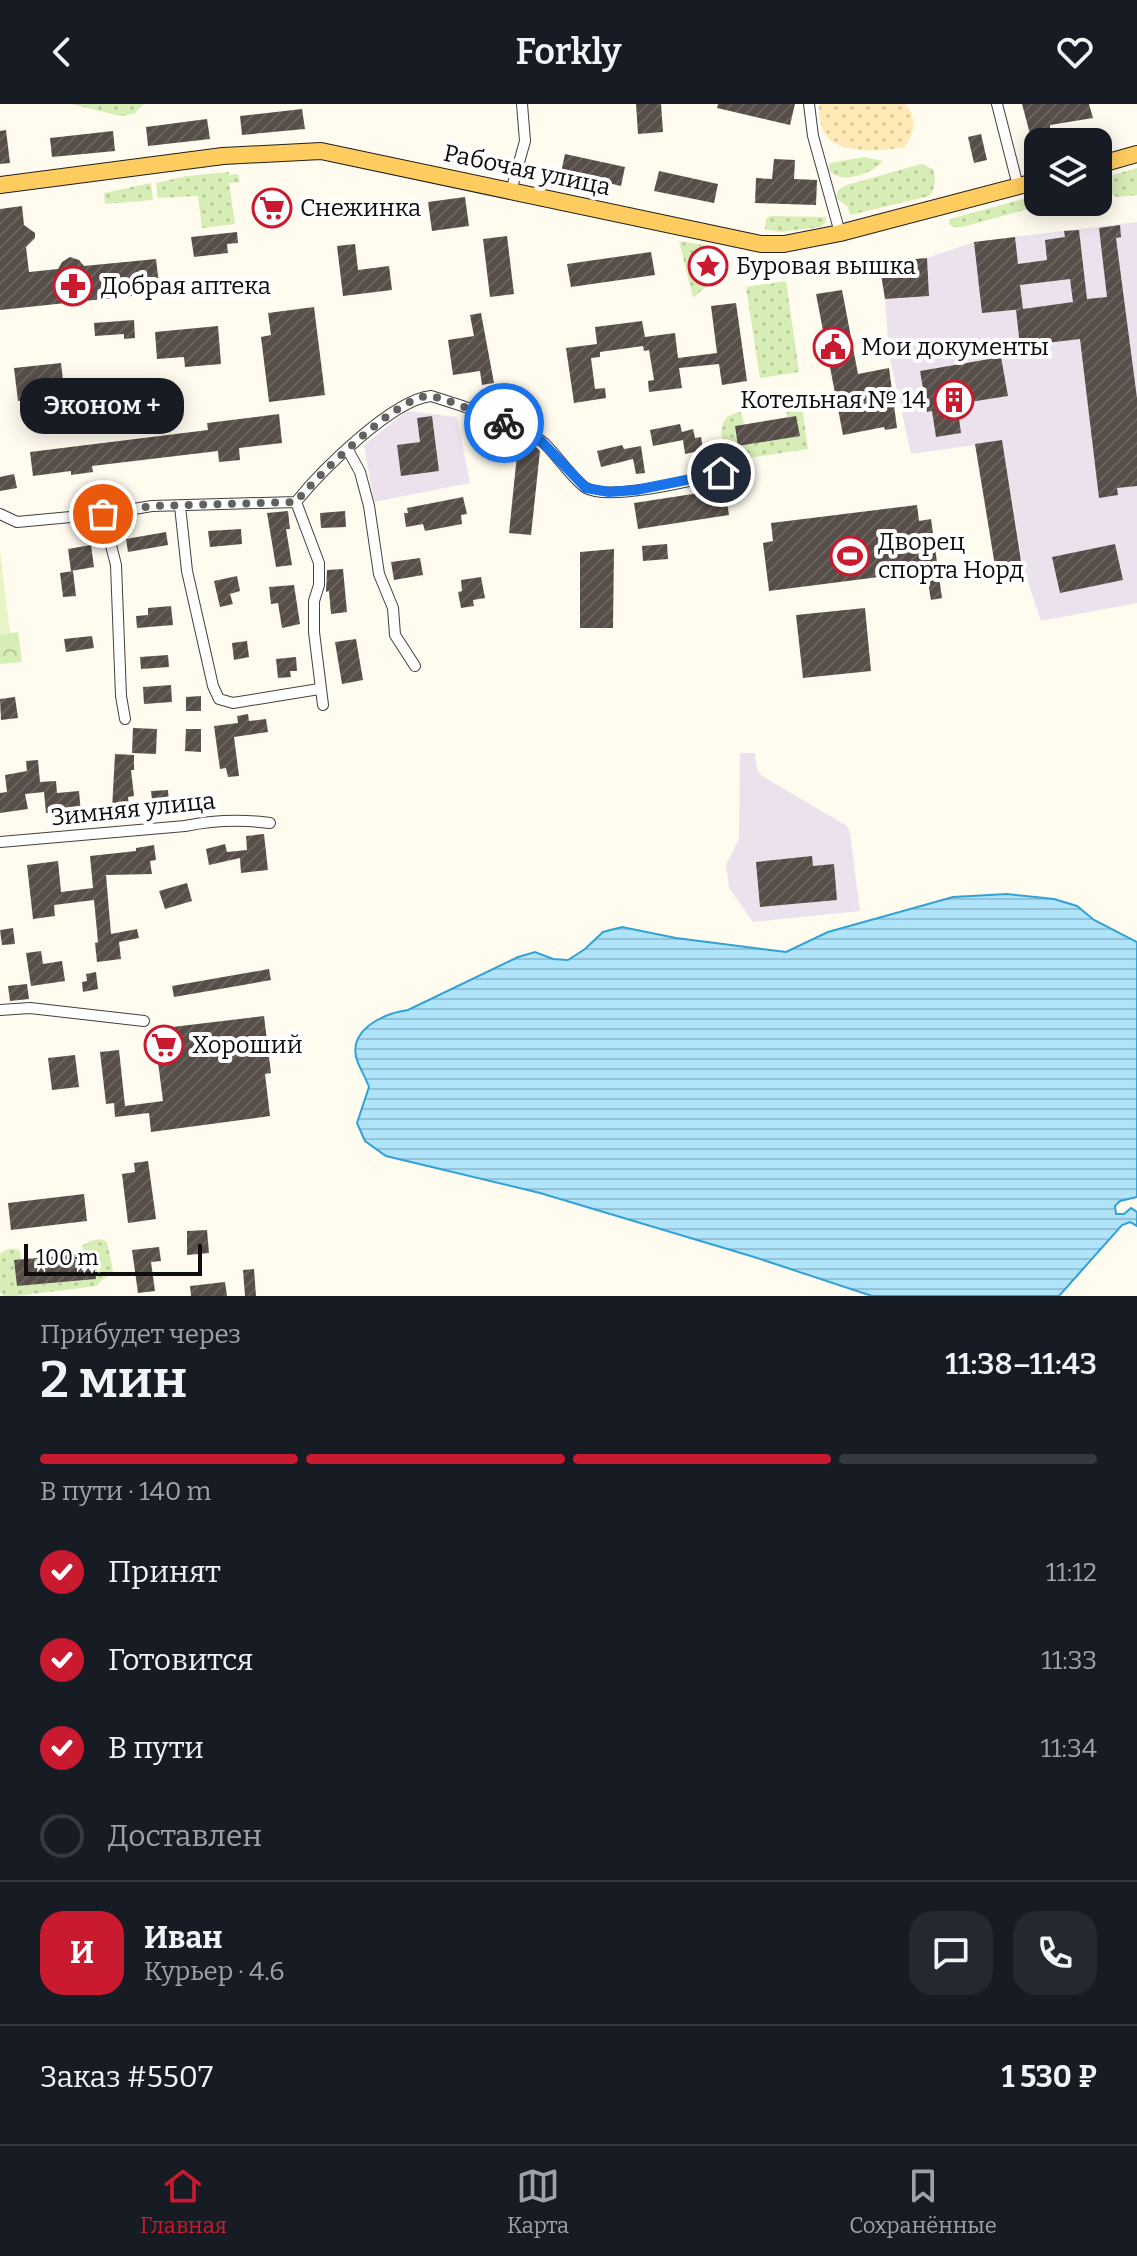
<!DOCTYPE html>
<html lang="ru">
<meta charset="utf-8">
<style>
:root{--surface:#171b24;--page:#242831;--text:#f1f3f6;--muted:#9ea1a6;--line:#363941;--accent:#ca1a30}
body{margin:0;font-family:Bitter,serif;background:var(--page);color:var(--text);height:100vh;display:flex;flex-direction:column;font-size:30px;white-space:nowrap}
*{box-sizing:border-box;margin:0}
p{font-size:26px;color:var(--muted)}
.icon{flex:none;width:44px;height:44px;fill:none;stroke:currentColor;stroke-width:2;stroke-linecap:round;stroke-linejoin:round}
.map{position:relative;height:1192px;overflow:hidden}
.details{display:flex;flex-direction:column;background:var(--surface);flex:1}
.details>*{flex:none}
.fabs{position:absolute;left:1024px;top:24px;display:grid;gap:16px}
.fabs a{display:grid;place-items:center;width:88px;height:88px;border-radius:16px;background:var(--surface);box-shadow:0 4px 20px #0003;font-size:40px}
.scale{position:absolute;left:24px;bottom:20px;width:178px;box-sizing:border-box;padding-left:8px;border:4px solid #0e0e0e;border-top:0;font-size:22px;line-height:28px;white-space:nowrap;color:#0e0e0e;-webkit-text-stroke:6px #fff;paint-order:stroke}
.pin{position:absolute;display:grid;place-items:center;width:68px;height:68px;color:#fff;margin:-34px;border:4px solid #fff;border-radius:50%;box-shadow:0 2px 8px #0007}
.courier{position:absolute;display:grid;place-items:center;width:80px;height:80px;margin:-40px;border:6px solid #1a73e8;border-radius:50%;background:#fff;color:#222;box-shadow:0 2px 10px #0007}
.bubble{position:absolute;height:56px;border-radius:24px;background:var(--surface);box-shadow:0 4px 20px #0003;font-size:26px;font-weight:600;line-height:56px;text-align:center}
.summary em{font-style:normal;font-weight:600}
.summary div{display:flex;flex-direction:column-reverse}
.summary{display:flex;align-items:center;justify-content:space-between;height:136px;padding:0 40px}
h1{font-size:52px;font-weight:600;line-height:60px}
.bar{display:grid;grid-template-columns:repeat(4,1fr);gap:12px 8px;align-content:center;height:96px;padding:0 40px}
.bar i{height:10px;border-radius:6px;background:var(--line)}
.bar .selected{background:var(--accent)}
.bar p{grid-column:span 4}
.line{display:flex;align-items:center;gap:20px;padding:0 40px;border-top:2px solid var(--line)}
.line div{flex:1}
.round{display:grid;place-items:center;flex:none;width:84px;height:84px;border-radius:24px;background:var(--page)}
ol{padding:0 40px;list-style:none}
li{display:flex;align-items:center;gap:24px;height:88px}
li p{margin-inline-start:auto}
li .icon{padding:8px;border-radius:50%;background:var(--accent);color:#fff;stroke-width:4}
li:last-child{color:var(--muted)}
li i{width:44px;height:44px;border:4px solid var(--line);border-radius:50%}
header{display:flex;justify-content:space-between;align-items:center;height:104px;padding:0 40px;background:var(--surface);font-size:36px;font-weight:600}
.menu{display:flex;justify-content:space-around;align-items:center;height:112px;border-top:2px solid var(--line);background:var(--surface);font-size:22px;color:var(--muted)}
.menu a{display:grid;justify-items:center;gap:4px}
.menu .selected{color:var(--accent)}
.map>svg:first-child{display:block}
.industrial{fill:#ebe2ed}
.grass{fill:url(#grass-dots)}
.sand{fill:url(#sand-dots)}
.park{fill:url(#park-crowns)}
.pitch{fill:#e8f3c8}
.water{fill:url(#water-rules);stroke:#30a2d8;stroke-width:2}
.building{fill:url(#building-hatch);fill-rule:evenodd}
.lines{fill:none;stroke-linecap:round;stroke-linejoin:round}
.street-casing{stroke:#414141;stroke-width:12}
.primary-casing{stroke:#1f1f1f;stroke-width:18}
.street{stroke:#fff;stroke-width:10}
.primary{stroke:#ffcc5f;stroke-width:16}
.done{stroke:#62615d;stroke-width:8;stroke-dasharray:0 14.4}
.route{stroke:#1a73e8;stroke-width:10}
.labels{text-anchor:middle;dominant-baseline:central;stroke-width:8;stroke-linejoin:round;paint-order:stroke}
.street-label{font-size:24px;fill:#0e0e0e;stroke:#fff}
.poi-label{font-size:24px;fill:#0e0e0e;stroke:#fff;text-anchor:start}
</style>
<header><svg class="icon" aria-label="back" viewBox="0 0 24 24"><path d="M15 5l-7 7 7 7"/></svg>Forkly<svg class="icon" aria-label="heart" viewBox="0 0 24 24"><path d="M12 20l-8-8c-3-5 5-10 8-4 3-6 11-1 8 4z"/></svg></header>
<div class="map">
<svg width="1137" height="1192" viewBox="0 0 1137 1192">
<defs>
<pattern id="grass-dots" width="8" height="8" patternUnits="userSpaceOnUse" patternTransform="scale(2)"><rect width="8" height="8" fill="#d6edb5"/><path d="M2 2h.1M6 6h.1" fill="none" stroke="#b6ca9a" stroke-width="1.8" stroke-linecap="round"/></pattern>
<pattern id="sand-dots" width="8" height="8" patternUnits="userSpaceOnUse" patternTransform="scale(2)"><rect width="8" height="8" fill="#ffeab7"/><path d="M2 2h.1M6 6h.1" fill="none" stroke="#d9c89c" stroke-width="1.8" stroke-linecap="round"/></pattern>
<pattern id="park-crowns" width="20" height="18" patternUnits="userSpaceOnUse" patternTransform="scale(2)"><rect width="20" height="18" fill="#d6edb5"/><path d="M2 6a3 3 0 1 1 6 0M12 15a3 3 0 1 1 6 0" fill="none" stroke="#b6ca9a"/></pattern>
<pattern id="water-rules" width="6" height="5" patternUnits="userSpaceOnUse" patternTransform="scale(2)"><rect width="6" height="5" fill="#afe4fb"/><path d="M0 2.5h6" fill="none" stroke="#95c2d6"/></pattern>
<pattern id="building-hatch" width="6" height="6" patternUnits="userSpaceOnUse" patternTransform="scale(2)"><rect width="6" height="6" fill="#584e49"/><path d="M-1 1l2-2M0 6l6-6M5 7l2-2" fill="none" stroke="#6b635f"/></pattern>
</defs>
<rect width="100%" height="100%" fill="#fffbef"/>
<path class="industrial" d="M1137,118v381l-96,18 -18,-54 -21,-126 -91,13 -22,-100 -4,-55 44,-3 -2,-38 47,-16z
M407,307l50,6 13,66 -96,19 -10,-57z
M740,649h15l2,17 5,6 85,50 3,7 10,78 -107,11 -24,-34 -3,-23 13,-26z"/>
<path class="grass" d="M71,0h73l-10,10 -13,2z
M864,53l19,4c-11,13 -44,25 -55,8l2,-6z
M921,60l12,5c3,10 3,19 -4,27l-79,19 -2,-8 -12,-9 2,-8 9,-5z
M1137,64v27l-20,2 -15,-8 4,-12z
M229,68v3l9,-1 2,8 -11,1 6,41 -33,4 -4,-32 -40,2 -2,-15 31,-7z
M151,79l2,17 -48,4 -1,-11z
M1038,91v7h34l-23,5 -17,1 -70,19h-9l-4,-3 1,-5z
M770,112l56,1 -1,6 -5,4 -40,5 -15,-3 1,-10z
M679,137l36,6 5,11 -17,4 2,8 18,-9 3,8 -33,29z
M786,177l13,91 -39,6 -14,-91z
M787,298h10l5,5 6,42 -73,11 -7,-3c-8,-19 -13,-42 13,-45l3,12 -9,2 4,20 60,-10 -3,-20 -9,1 -2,-13z
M100,1135l7,3 6,28c-3,8 -12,8 -16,16l-81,10h-13l-3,-4v-38c7,-5 12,-8 20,-3l1,9 -7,1 3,25 78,-7 -2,-26 -9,1 -2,-8 8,-5z"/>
<path class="sand" d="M819,0h87c11,16 9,28 -1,43 -21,4 -57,7 -75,-7 -10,-8 -11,-24 -11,-36z"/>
<path class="park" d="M18,528l4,30 -22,2v-29z"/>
<path class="pitch" d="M0,445l10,84 -10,2z"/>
<path class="water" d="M1007,790l47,5 23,7 17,14 43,22v255l-17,4 -5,5 1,8h8l7,-6 6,4v14l-7,-4 -8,3 -63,71h-187l-118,-39 -214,-64 -154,-37 -21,-15 -8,-18 12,-36c-3,-8 -7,-15 -11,-24 -13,-32 24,-49 50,-53l110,-53 17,-5 18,7 15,1 17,-11 18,-17 19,-5 54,11 110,14 42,-20 125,-35z"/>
<path class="building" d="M636,0h25l2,28 -25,2z
M718,0h77l-5,21 -73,-17z
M1022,0h67l4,14 -43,7v3l-20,6z
M302,5l3,20 -63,6 -2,-19z
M207,15l3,20 -62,7 -2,-19z
M6,26l4,33 -10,1v-33z
M113,27l2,20 -63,6 -2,-19z
M981,30l6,26 -13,3 -6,-26z
M565,50l60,13 -4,19 -60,-14z
M774,55l21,1 -1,19 23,1 -1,25 -61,-2 1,-25 16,1z
M659,67l59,13 -4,19 -60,-12z
M281,93l2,19 -21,3 -2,-20z
M465,93l4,29 -37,5 -4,-29z
M22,102l2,19 11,8v5l-9,9 3,25 29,-3 4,-7 8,-5 9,3 5,6 72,-7 4,34 -160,17v-101z
M1120,121l1,12 -5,1 21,160v88l-20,2 1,7 -19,3 -19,-159 -60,7 -4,-36 6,-1 -40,4 -8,-71 41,-5 3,27 29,-4 -2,-20 20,-3 -1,-6 15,-1 8,69 20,-2 -8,-69zM1070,175l3,23 -50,7 -3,-24z
M237,128l1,11 -11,1 1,9 -34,4 -3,-20z
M507,132l7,58 -24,3 -7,-58z
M355,140l3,26 31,-4 3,24 -49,6 -6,-50z
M651,148l4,23 -84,12 -4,-23z
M927,154l2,38 -44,3 -6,-37z
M842,186l16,84 31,-6 8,60 -12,2 -1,-3 -41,8 -27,-141z
M736,199l11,78 -25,4 -3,-21 -40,4 3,20 -33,4 -1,-11 6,-1 -5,-30 -5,1 -1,-5 -43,6v5l-9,1 4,31 10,-1 1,10 -32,5 -8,-55 31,-4 -2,-17 47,-6 3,16 30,-4 3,25 39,-5 -6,-47z
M314,203l11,88 -56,7 -8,-65 10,-2 -3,-22z
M481,209l13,70 -12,2 -2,-14 -27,4 -5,-35 26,-4 -4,-21z
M134,216l1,18 -11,1v-5l-29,2 -1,-13z
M218,222l3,38 -36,3 -1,-10 -27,2 -2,-27z
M1001,253l7,39 -51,8 4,29 -25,4 -4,-26 -5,1 -7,-41z
M61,259l4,33 -47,5 -4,-33z
M279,310l3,29 -43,5 1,12 -21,2 -1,-11 -126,15 1,6 -22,3v-4l-38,5 -3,-24 178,-22 -1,-7z
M432,312l7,55 -38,5 -4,-31 23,-3 -3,-24z
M796,312l4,20 -62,10 -3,-20z
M680,320l2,8 11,-3 2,9 6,-1 2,13 -18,4 -2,-14 -30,6 -3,-16z
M1002,336l20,127 -26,5 -21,-128z
M518,341l18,2 4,4 -9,84 -22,-2z
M622,341l2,4 17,-3 4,27 -9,1 -3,-15 -32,8 -4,-16z
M14,370l3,14 -17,3v-14z
M725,385l4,26 -91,14 -4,-26z
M463,393l4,17 -6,1 1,9 -37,7 -2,-7 -17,3 -2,-14h4l-1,-5z
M917,401l2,16 12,-2 11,79 -11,2 -5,-29 -157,20 -6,-48 10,-2 -2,-18z
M288,407l2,18h-4l6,36 -16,2 -9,-54z
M345,407l1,16 -25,1 -1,-15z
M241,425l1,15 -32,3 -2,-16z
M166,428l2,13 -40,7 -2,-13z
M667,440l1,15 -25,2 -1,-15z
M1115,440l8,36 -63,13 -8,-36z
M91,441l3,22 -23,4 -3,-22z
M614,445l-1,79h-33v-76z
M420,454l3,17 -29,5 -3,-18z
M343,465l4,43 -16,2 -2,-23 -3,1 1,-22z
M73,467l3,25 -13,1 -3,-24z
M237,472l3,15 -10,3 3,10 -13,3 -6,-26z
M481,473l4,21 -12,2 1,6 -13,2 -3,-16 4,-1 -1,-11z
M294,481l6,39 -18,4 -4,-25 -7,1 -2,-17z
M171,502l2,19 -36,3 -1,-12 12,-1v-7z
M865,504l6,63 -68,7 -7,-63z
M92,532l2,12 -28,4 -2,-13z
M356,535l7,41 -21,4 -7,-42z
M247,537l2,16 -15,3 -2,-17z
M168,551l1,12 -28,2 -1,-12z
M296,553l1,14h-7l1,6 -13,1 -2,-19z
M171,581l1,17 -28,2 -1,-17z
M201,592v15h-15v-14z
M15,593l3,21 -17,2 -1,-21z
M248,610l1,7 17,-2 2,13 -34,5 5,39 -11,1 -2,-9 -6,1 -6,-43 24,-3 -1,-7z
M133,624l24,1 -1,25 -24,-1z
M186,625h15v23l-16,-1z
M115,650l19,1v15h-3l3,26 -6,1 1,10 -17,2z
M38,656l2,22 16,-1 1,12 22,-2 2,22 -22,3 -1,-4 -12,1 -2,-21 -19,2 3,15 -28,4v-20l7,-1 -2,-17 22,-4 -1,-10z
M168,686l1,14 9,-1 1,10 -25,3 -3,-25z
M264,730l4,36 -27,3 -1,-15 -31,7 -3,-16 19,-5 2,8 20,-2 -1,-14z
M154,741l2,15 -6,1 2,13 -46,1 5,59 26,-5 2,9 -20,4 2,17 -24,3 -2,-19 3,-1 -4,-42 -40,5 1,11 -22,3 -6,-54 31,-4 3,31 32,-4 -3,-32 46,-5v-3z
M812,752l1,10 21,-2 3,36 -77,7 -4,-45z
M187,779l5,18 -27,8 -6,-18z
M13,824l2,16 -13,1 -2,-15z
M41,847l2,13 19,-3 3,20 -34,5 -5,-33z
M269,865l2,11 -97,17 -2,-11z
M96,868l2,17 -15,3 -1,-10 5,-1 -1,-7z
M27,880l2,15 -19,2 -2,-15z
M264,912l7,57 -6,1 5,42 -119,16 -2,-19 -34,4 -1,-14 -8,1 -6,-52 19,-2 6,56 38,-5 -8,-62 10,-1 -1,-10z
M75,951l4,32 -27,3 -4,-32z
M148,1057l8,58 -28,4 -6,-49 13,-2 -1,-9z
M84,1090l3,27 -76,9 -3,-27z
M207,1126l2,23 -22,2v-24z
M159,1143l2,14 -10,1 4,29 -17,2 -6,-43z
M93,1149l3,26 -79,7 -3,-26z
M254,1165l2,27h-11l-2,-26z
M225,1178l2,14h-36l-1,-10z"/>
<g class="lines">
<g class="street-casing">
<path id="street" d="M809,0l4,32 27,97
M997,0l21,82
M511,87l14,-50 -3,-37
M348,346l12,22 9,34 10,68 14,34 2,27 20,31
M296,398l23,61v22l-5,16v31l9,73
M180,402l7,65 26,115 6,13 14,4 86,-14
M0,410l17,8 86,-8 49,-8 144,-4c25,-31 96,-102 135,-106 27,8 93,30 113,47 12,11 30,38 42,45 26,15 126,-13 157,-19
M103,410l13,51 5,131 4,23
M0,738l185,-16c30,-6 55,-7 85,-3
M0,906l30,-2 114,13"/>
</g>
<g class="primary-casing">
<path id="primary" d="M1098,61l39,-11
M0,81l223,-29 98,-5 440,93h23l56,-11 198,-52"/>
</g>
<use href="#street" class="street"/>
<use href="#primary" class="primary"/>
</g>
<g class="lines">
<path class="done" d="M103,410l49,-8 144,-4c20,-25 103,-107 133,-106 15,1 59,21 75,27"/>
<path class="route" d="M504,319l37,18 45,47 23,4 27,-2 85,-17"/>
</g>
<defs>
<g id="supermarket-ring" transform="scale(2)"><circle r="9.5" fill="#fff" stroke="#ca1a30" stroke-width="1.5"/><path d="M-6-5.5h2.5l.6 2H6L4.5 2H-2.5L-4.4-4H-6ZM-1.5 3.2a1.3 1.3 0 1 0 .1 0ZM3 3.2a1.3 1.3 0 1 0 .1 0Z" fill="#ca1a30"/></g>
<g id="sight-ring" transform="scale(2)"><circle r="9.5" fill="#fff" stroke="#ca1a30" stroke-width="1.5"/><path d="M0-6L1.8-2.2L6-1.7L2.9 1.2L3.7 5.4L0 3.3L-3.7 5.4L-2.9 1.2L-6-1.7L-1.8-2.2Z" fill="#ca1a30"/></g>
<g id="pharmacy-ring" transform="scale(2)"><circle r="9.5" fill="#fff" stroke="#ca1a30" stroke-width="1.5"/><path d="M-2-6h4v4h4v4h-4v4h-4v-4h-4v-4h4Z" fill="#ca1a30"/></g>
<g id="civic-ring" transform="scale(2)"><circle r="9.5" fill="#fff" stroke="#ca1a30" stroke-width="1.5"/><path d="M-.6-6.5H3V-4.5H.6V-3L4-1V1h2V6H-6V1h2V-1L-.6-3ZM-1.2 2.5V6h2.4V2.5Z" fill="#ca1a30"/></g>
<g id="building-ring" transform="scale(2)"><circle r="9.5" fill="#fff" stroke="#ca1a30" stroke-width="1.5"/><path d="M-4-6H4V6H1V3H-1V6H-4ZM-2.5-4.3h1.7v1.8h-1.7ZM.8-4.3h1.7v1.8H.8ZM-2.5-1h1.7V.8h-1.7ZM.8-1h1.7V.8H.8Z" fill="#ca1a30"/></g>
<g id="stadium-ring" transform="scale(2)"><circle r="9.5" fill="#fff" stroke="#ca1a30" stroke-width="1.5"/><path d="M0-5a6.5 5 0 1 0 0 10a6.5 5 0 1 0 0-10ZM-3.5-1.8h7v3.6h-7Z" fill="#ca1a30"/></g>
</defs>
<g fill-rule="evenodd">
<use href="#supermarket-ring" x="272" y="104"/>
<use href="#sight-ring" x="708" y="162"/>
<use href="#pharmacy-ring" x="73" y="182"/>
<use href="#civic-ring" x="833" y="243"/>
<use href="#building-ring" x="954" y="296"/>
<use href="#stadium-ring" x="850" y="452"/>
<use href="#supermarket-ring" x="164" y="941"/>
</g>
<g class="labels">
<g class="street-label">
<text transform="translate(527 66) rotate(12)">Рабочая улица</text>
<text transform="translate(133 705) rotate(-6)">Зимняя улица</text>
</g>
<g class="poi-label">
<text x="300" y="104">Снежинка</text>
<text x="736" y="162">Буровая вышка</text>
<text x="101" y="182">Добрая аптека</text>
<text x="861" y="243">Мои документы</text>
<text x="926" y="296" text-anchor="end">Котельная № 14</text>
<text x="878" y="438">Дворец<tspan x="878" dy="28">спорта Норд</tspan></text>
<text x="192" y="941">Хороший</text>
</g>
</g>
</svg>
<div class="fabs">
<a><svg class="icon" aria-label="layers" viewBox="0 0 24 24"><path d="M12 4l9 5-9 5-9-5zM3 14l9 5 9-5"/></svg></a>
</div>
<div class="scale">100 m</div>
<div class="pin" style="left:103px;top:410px;background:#ea580c"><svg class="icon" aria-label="bag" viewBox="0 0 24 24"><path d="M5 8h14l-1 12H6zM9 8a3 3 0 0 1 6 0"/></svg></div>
<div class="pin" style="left:721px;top:369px;background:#1f2937"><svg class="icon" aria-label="home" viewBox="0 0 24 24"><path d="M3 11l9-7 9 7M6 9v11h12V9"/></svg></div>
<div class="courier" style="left:504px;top:319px"><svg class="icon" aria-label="bike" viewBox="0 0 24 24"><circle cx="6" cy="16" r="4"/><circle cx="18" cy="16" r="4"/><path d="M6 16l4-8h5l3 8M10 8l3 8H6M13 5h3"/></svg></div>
<div class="bubble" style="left:20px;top:274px;width:164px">Эконом +</div>
</div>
<section class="details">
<div class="summary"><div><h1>2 мин</h1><p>Прибудет через</p></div><em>11:38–11:43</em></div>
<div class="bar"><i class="selected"></i><i class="selected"></i><i class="selected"></i><i></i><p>В пути · 140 m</p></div>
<ol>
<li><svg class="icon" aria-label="check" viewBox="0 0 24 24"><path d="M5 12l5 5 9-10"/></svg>Принят<p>11:12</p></li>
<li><svg class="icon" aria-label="check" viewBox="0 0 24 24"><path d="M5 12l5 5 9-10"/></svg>Готовится<p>11:33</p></li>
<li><svg class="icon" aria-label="check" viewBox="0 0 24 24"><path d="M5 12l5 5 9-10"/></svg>В пути<p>11:34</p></li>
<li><i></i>Доставлен</li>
</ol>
<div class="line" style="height:144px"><b class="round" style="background:var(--accent);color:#fff">И</b><div><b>Иван</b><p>Курьер · 4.6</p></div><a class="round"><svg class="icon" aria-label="chat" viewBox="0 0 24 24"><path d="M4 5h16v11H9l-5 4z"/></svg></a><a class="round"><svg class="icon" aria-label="phone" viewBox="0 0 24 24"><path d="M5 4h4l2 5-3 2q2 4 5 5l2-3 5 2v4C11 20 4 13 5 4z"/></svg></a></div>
<div class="line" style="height:104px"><div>Заказ #5507</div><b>1 530 ₽</b></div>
</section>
<nav class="menu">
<a class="selected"><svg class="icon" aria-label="home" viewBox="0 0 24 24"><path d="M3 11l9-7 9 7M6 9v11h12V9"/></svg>Главная</a>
<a><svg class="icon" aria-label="map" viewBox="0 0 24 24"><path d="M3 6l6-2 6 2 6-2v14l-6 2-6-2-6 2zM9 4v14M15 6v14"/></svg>Карта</a>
<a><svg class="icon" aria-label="saved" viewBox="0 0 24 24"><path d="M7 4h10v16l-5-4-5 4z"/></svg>Сохранённые</a>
</nav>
